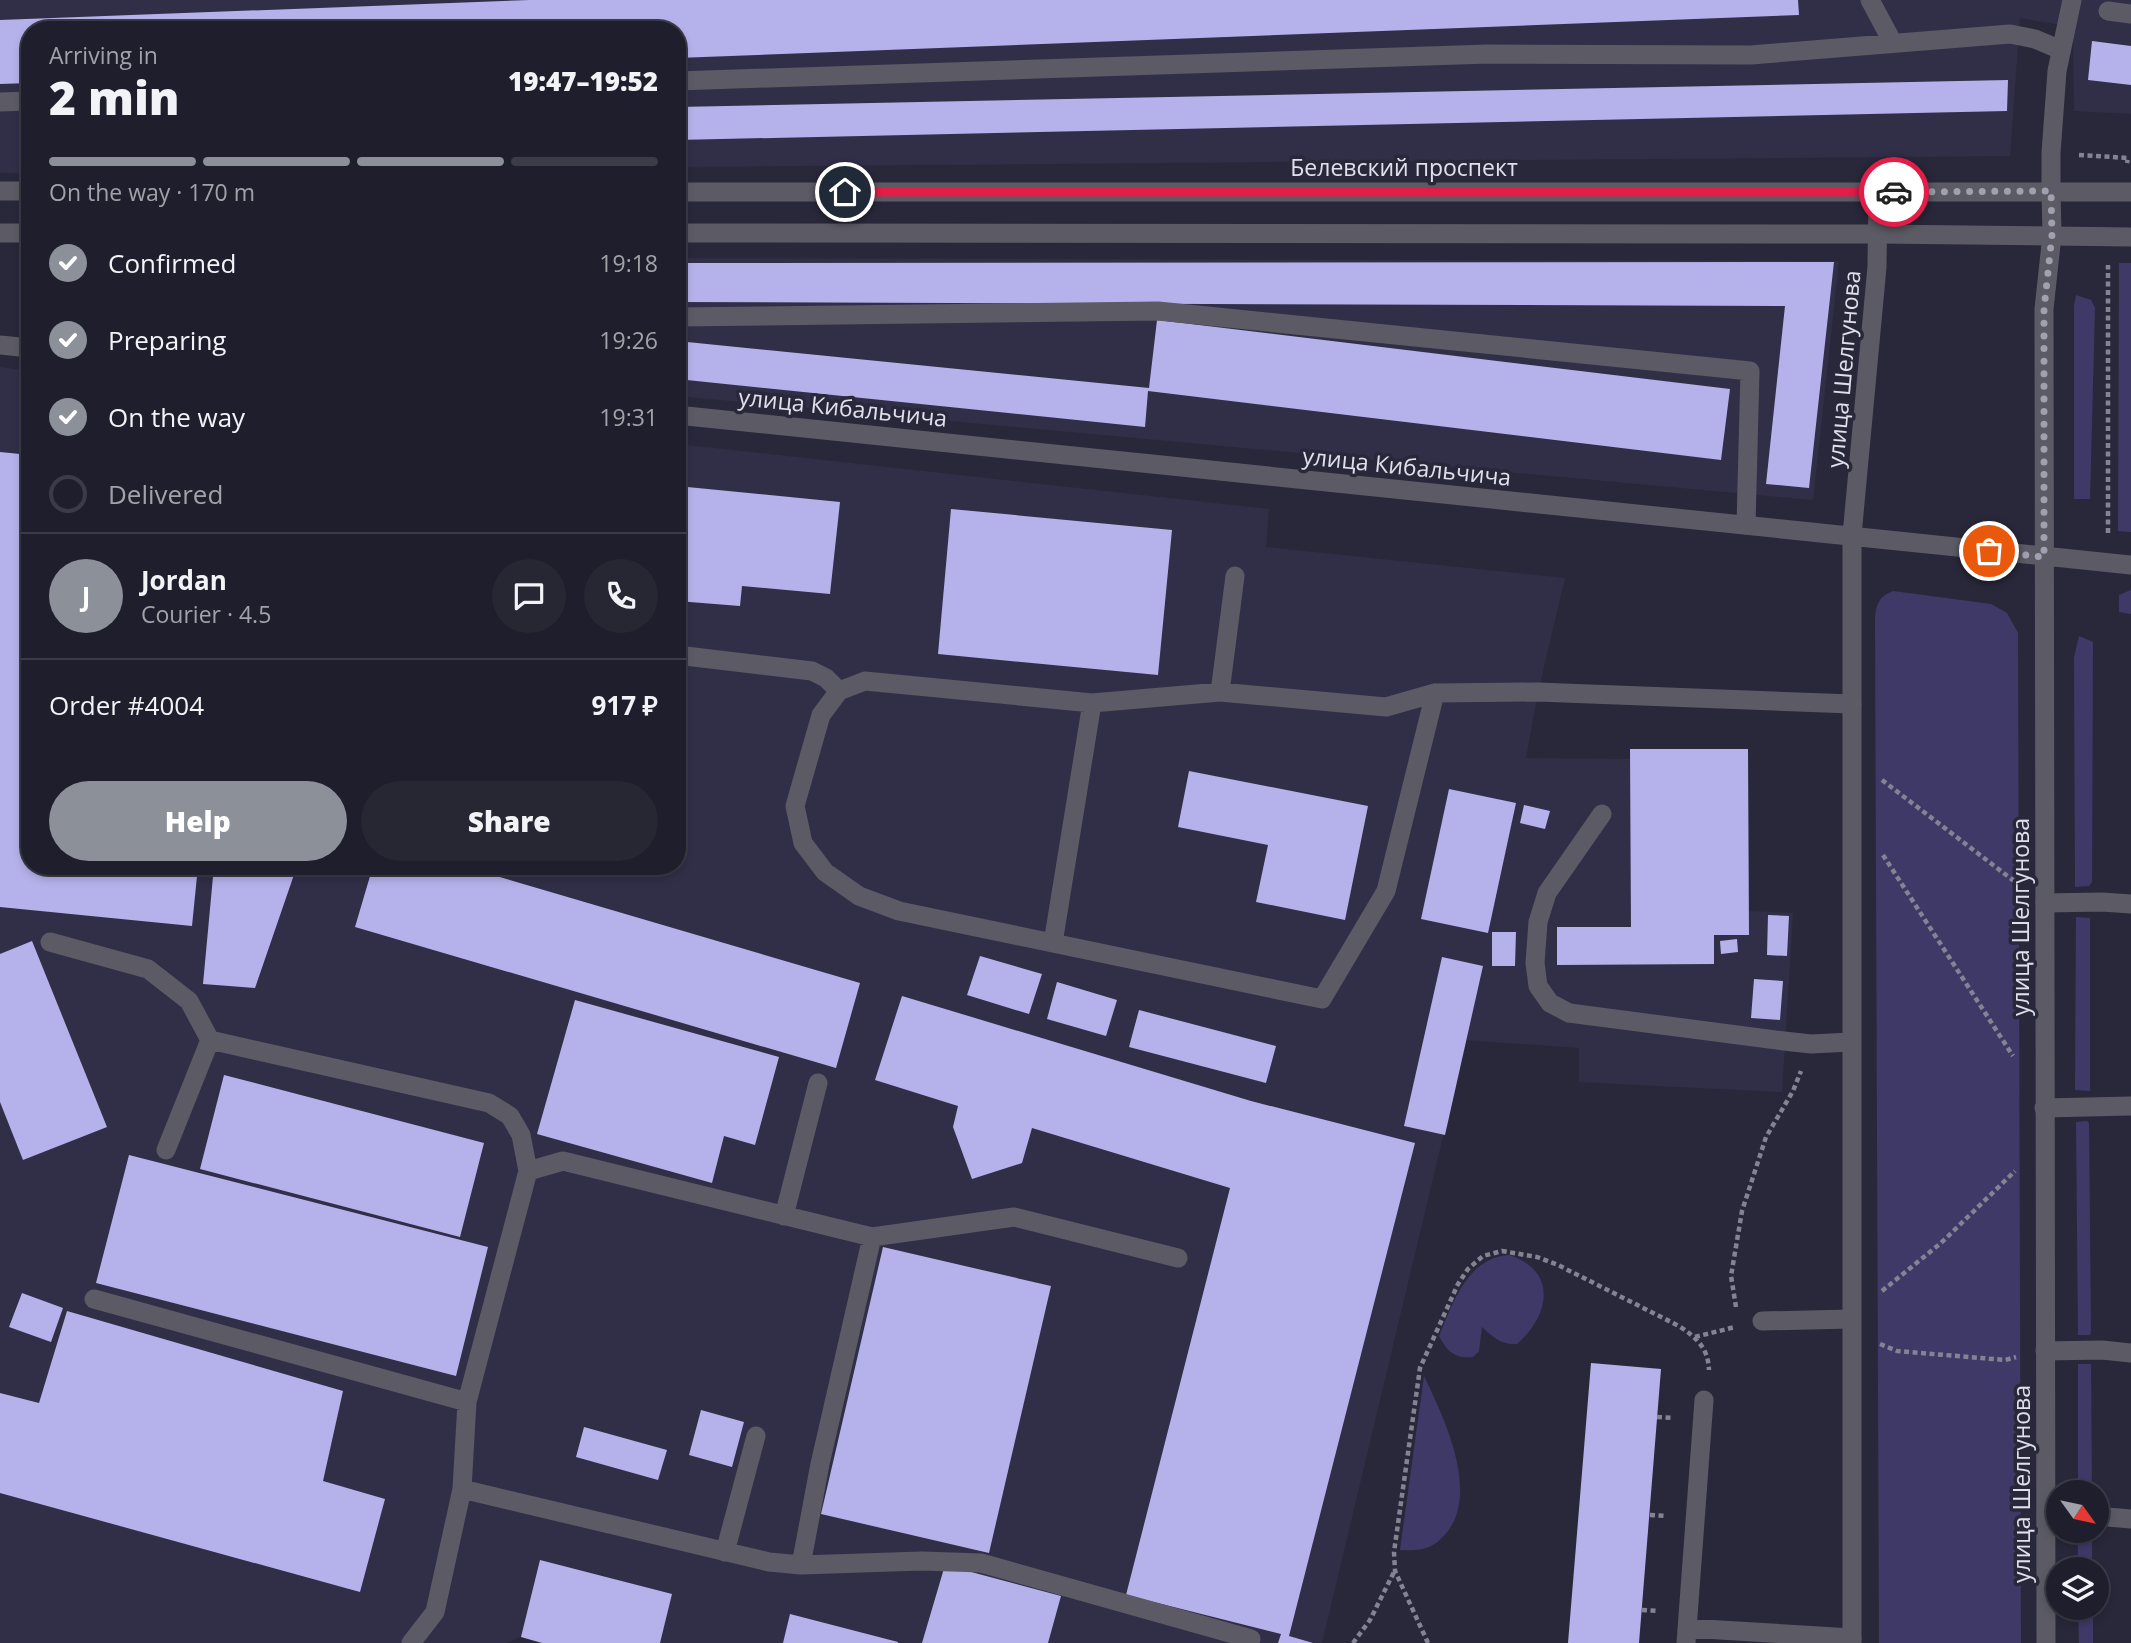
<!DOCTYPE html>
<meta charset="utf-8">
<style>
:root{--surface:#1f1e2c;--page:#272734;--text:#f1f3f6;--muted:#a1a2a9;--line:#3c3c48;--accent:#8c9099}
body{margin:0;font-family:"Open Sans",sans-serif;background:var(--page);color:var(--text);height:100vh;display:flex;flex-direction:column;font-size:26px;white-space:nowrap}
*{box-sizing:border-box;margin:0}
p{font-size:23px;color:var(--muted)}
.icon{flex:none;width:38px;height:38px;fill:none;stroke:currentColor;stroke-width:2;stroke-linecap:round;stroke-linejoin:round}
.map{position:relative;flex:1;overflow:hidden}
.drawer{position:absolute;left:21px;top:21px;width:665px;height:854px;display:flex;flex-direction:column;background:var(--surface);border-radius:28px;box-shadow:0 4px 10px #0003,0 0 0 2px var(--line)}
.drawer>*{flex:none}
.needle{width:46px;rotate:123deg}
.tools{position:absolute;left:2046px;top:1480px;display:grid;gap:14px}
.tools a{display:grid;place-items:center;width:63px;height:63px;border-radius:50%;background:var(--surface);box-shadow:0 4px 10px #0003,0 0 0 2px var(--line);font-size:35px}
.pin{position:absolute;display:grid;place-items:center;width:60px;height:60px;color:#fff;margin:-30px;border:4px solid #fff;border-radius:50%;box-shadow:0 2px 7px #0007}
.courier{position:absolute;display:grid;place-items:center;width:70px;height:70px;margin:-35px;border:5px solid #e11d48;border-radius:50%;background:#fff;color:#222;box-shadow:0 2px 9px #0007}
.overview em{font-style:normal;font-weight:800}
.overview div{display:flex;flex-direction:column-reverse}
.overview{display:flex;align-items:center;justify-content:space-between;height:119px;padding:0 28px}
h1{font-size:46px;font-weight:800;line-height:52px}
.bar{display:grid;grid-template-columns:repeat(4,1fr);gap:10px 7px;align-content:center;height:84px;padding:0 28px}
.bar i{height:9px;border-radius:5px;background:var(--line)}
.bar .selected{background:var(--accent)}
.bar p{grid-column:span 4}
.line{display:flex;align-items:center;gap:18px;padding:0 28px;border-top:2px solid var(--line)}
.line div{flex:1}
.round{display:grid;place-items:center;flex:none;width:74px;height:74px;border-radius:37px;background:var(--page)}
ol{padding:0 28px;list-style:none}
li{display:flex;align-items:center;gap:21px;height:77px}
li p{margin-inline-start:auto}
li .icon{padding:7px;border-radius:50%;background:var(--accent);color:#fff;stroke-width:4}
li:last-child{color:var(--muted)}
li i{width:38px;height:38px;border:4px solid var(--line);border-radius:50%}
.action{display:flex;gap:14px;margin-top:auto;padding:14px 28px}
.action a{flex:1;height:80px;border-radius:42px;background:var(--accent);color:#fff;font-size:28px;font-weight:800;line-height:80px;text-align:center}
.action a+a{background:var(--page);color:var(--text)}
.map>svg:first-child{display:block}
.built{fill:#312f48}
.green{fill:#3e3967}
.building{fill:#b5b2eb}
.lines{fill:none;stroke-linecap:round;stroke-linejoin:round}
.path{stroke:#848393;stroke-width:4.5;stroke-dasharray:5 3.5;stroke-linecap:butt}
.service{stroke:#5c5b65;stroke-width:19}
.minor{stroke:#5c5b65;stroke-width:19}
.tertiary{stroke:#5c5b65;stroke-width:19}
.done{stroke:#a0a0ae;stroke-width:7;stroke-dasharray:0 12.6}
.route{stroke:#e11d48;stroke-width:9}
.labels{text-anchor:middle;dominant-baseline:central;stroke-width:7;stroke-linejoin:round;paint-order:stroke}
.street-label{font-size:23px;fill:#e0e0ec;stroke:#29283b}
</style>
<div class="map">
<svg width="2131" height="1643" viewBox="0 0 2131 1643">
<rect width="100%" height="100%" fill="#29283b"/>
<path class="built" d="M0,0h2131v114l-57,-3 -1,-84 -53,-9 -10,138 -1333,11v-137h-647v143h-30z
M677,258l1162,3 -26,239 -1136,-104z
M0,367l30,4v495h647v-422l592,65 -3,38 299,31 -27,114 -12,66 104,1v-10h118v162l45,2 -11,179 -203,-10v-34l-113,-8 -144,603h-779l-22,-6 -16,6h-505z"/>
<path class="green" d="M2119,263h12v269l-13,-1z
M2076,295l15,5 4,8 -5,191h-16v-193z
M2131,590v24l-12,-2v-17z
M1893,591l98,13 16,9 11,20 3,1010h-142l-4,-1023c1,-15 3,-23 18,-29z
M2079,636l14,6 -1,240 -3,4 -14,1 -1,-230z
M2076,917l14,1v173l-15,-1z
M2087,1121l2,2 2,210 -2,2h-11l-2,-213z
M1509,1255c49,16 41,60 8,89 -16,1 -24,-7 -35,-17l-3,24 -6,6c-19,2 -26,-6 -34,-21 14,-33 28,-78 70,-81z
M2078,1364h13l1,129h-14z
M1424,1376c19,40 55,113 24,155 -14,18 -26,20 -48,19z
M2078,1531h14v39h-14z
M2078,1608h15v35h-14z"/>
<path class="building" d="M530,0h1268l1,15 -1122,43v-28h-647v53l-30,1v-64z
M2092,41l39,5v39l-43,-5z
M2008,80l-1,31 -1330,29v-33z
M1834,262l-25,226 -43,-4 19,-178 -1108,-4v-39z
M1157,320l573,69 -9,71 -573,-69 -3,36 -468,-48v-38l472,47z
M0,452l30,3v411h168l-6,60 -192,-19z
M677,486l163,16 -10,92 -88,-8 -2,20 -63,-5z
M951,509l221,21 -14,145 -220,-21z
M1630,749h118l1,186h-35v29l-157,1v-38h74z
M1189,771l179,35 -23,114 -89,-18 12,-57 -90,-18z
M1449,789l67,14 -28,130 -67,-14z
M1524,805l26,6 -5,18 -25,-6z
M214,866h83l-42,122 -52,-4z
M373,866h89l398,117 -24,85 -481,-141z
M507,866h40l-3,11z
M1768,915l21,1 -2,40 -20,-1z
M1492,932h24l-1,34h-23z
M1737,939l1,13 -17,2 -1,-13z
M32,941l75,186 -84,33 -23,-58v-148z
M980,956l62,18 -13,40 -62,-19z
M1442,957l41,9 -38,169 -41,-9z
M1754,979l29,2 -3,39 -29,-2z
M1057,982l60,18 -11,36 -59,-17z
M902,996l349,105 164,42 -126,493 24,7h-35l3,-9 -155,-39 104,-407 -198,-60 -10,35 -50,16 -19,-52 5,-21 -83,-26z
M575,1000l204,57 -24,88 -31,-9 -12,47 -175,-49z
M1139,1010l137,36 -10,37 -137,-36z
M224,1075l260,68 -24,94 -260,-68z
M129,1155l359,92 -32,129 -360,-93z
M883,1247l168,39 -62,267 -168,-39z
M22,1293l41,15 -12,34 -42,-15z
M67,1311l276,80 -20,90 62,18 -25,93 -360,-99v-100l39,10z
M1591,1363l70,6 -22,274h-71z
M701,1410l43,12 -12,45 -43,-12z
M584,1427l83,23 -9,30 -82,-23z
M540,1560l132,34 -12,49h-118l-21,-6z
M945,1565l116,31 -13,47h-126z
M790,1614l108,28v1h-115z"/>
<g class="lines">
<path class="path" d="M2079,155l49,3 -1,5
M2108,533v-268
M1882,780l132,101
M1883,855l130,201
M1882,1291l59,-48 74,-72
M1736,1307l-5,-31 11,-65 24,-74 27,-46 8,-20
M1695,1337l40,-10
M1880,1344l17,7 108,9 11,-3
M1657,1417l17,1
M1650,1515l16,1
M1642,1610l17,1
M1353,1643l17,-23 24,-48
M1428,1643l-33,-72 -1,-19 26,-184 38,-84 10,-15 15,-13 19,-5 35,6 21,8 121,61c18,12 29,22 30,44"/>
<path class="service" d="M1870,0l23,43
M2108,11l23,3
M677,81l811,-27 263,1 259,-21 25,5 26,11
M0,102l30,-1
M2051,191v-38l6,-82 15,-71
M677,317l481,-6 592,60 -4,154
M677,655l135,16 14,7 13,13
M1220,692l15,-116
M1435,693l-49,198 -64,108 -423,-88 -40,-15 -34,-24 -22,-29 -8,-37 26,-91 18,-24 26,-10 227,22 128,-11 166,15 49,-14 103,-1 314,12
M1602,814l-55,79 -9,29 -3,41 3,23 12,17 19,10 215,28 27,3 40,-2
M2045,903l57,-1 29,2
M50,942l98,27 41,32 21,39 279,63 21,13 11,19 7,36 -61,231 -5,87 -27,123 -24,31
M1053,943l39,-240
M2044,1108l87,-2
M166,1150l44,-110
M528,1171l35,-10 309,76
M784,1216l34,-133
M94,1299l373,103
M1762,1321l89,-2
M2045,1351l57,-1 29,3
M462,1489l307,73 32,3 19,-101 52,-227 142,-20 164,41
M2096,1516l35,3
M725,1552l31,-116
M801,1565l121,-4 59,2 270,76
M1687,1628l165,10
M1686,1643l18,-243"/>
<path class="minor" d="M0,345l30,3
M677,415l1454,150
M1852,1643v-1108l25,-268 1,-75
M2046,1643l-2,-1334 8,-74 -1,-44"/>
<path class="tertiary" d="M0,191h30
M677,192h1454
M0,233h30
M677,233l1201,1 253,3"/>
</g>
<g class="lines">
<path class="done" d="M1894,192l157,-1 1,44 -8,74v248l-55,-6"/>
<path class="route" d="M845,192h1049"/>
</g>
<g class="labels">
<g class="street-label">
<text x="1404" y="167">Белевский проспект</text>
<text transform="translate(1843 369) rotate(-85)">улица Шелгунова</text>
<text transform="translate(843 407) rotate(6)">улица Кибальчича</text>
<text transform="translate(1407 466) rotate(6)">улица Кибальчича</text>
<text transform="translate(2020 917) rotate(-90)">улица Шелгунова</text>
<text transform="translate(2021 1484) rotate(-90)">улица Шелгунова</text>
</g>
</g>
</svg>
<div class="tools">
<a><svg class="needle" viewBox="-14 -14 28 28"><path d="M0-13l5 13h-10z" fill="#e53935"/><path d="M0 13l5-13h-10z" fill="#a1a2a9"/></svg></a>
<a><svg class="icon" aria-label="layers" viewBox="0 0 24 24"><path d="M12 4l9 5-9 5-9-5zM3 14l9 5 9-5"/></svg></a>
</div>
<div class="pin" style="left:1989px;top:551px;background:#ea580c"><svg class="icon" aria-label="bag" viewBox="0 0 24 24"><path d="M5 8h14l-1 12H6zM9 8a3 3 0 0 1 6 0"/></svg></div>
<div class="pin" style="left:845px;top:192px;background:#1f2937"><svg class="icon" aria-label="home" viewBox="0 0 24 24"><path d="M3 11l9-7 9 7M6 9v11h12V9"/></svg></div>
<div class="courier" style="left:1894px;top:192px"><svg class="icon" aria-label="car" viewBox="0 0 24 24"><path d="M5 17H2v-5l4-1 3-4h7l3 4 3 1v5h-3M9 17h6M6 11h13"/><circle cx="7" cy="17" r="2"/><circle cx="17" cy="17" r="2"/></svg></div>
<section class="drawer">
<div class="overview"><div><h1>2 min</h1><p>Arriving in</p></div><em>19:47–19:52</em></div>
<div class="bar"><i class="selected"></i><i class="selected"></i><i class="selected"></i><i></i><p>On the way · 170 m</p></div>
<ol>
<li><svg class="icon" aria-label="check" viewBox="0 0 24 24"><path d="M5 12l5 5 9-10"/></svg>Confirmed<p>19:18</p></li>
<li><svg class="icon" aria-label="check" viewBox="0 0 24 24"><path d="M5 12l5 5 9-10"/></svg>Preparing<p>19:26</p></li>
<li><svg class="icon" aria-label="check" viewBox="0 0 24 24"><path d="M5 12l5 5 9-10"/></svg>On the way<p>19:31</p></li>
<li><i></i>Delivered</li>
</ol>
<div class="line" style="height:126px"><b class="round" style="background:var(--accent);color:#fff">J</b><div><b>Jordan</b><p>Courier · 4.5</p></div><a class="round"><svg class="icon" aria-label="chat" viewBox="0 0 24 24"><path d="M4 5h16v11H9l-5 4z"/></svg></a><a class="round"><svg class="icon" aria-label="phone" viewBox="0 0 24 24"><path d="M5 4h4l2 5-3 2q2 4 5 5l2-3 5 2v4C11 20 4 13 5 4z"/></svg></a></div>
<div class="line" style="height:91px"><div>Order #4004</div><b>917 ₽</b></div>
<div class="action"><a>Help</a><a>Share</a></div>
</section>
</div>
